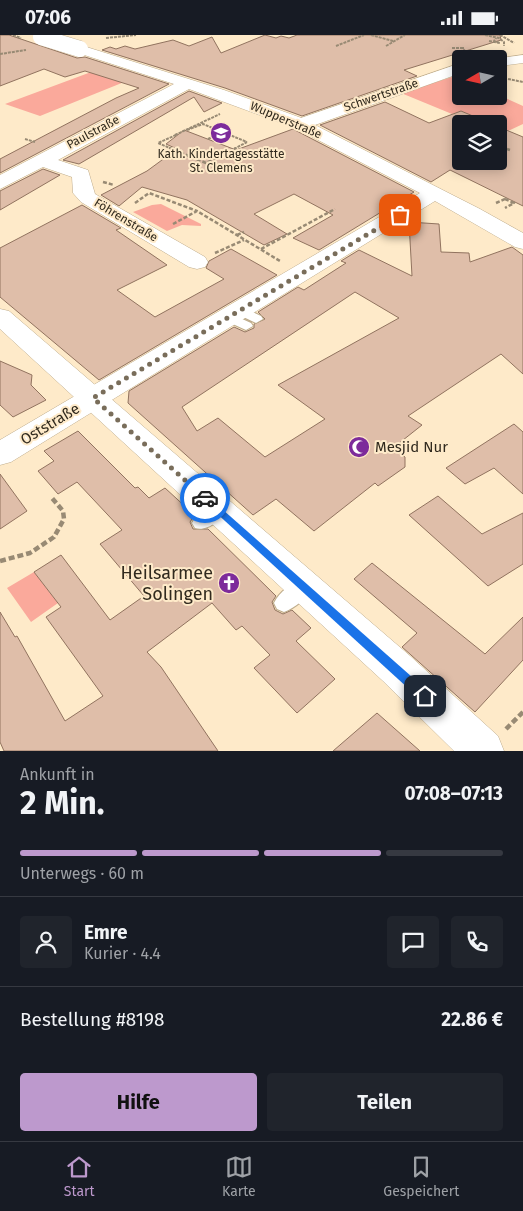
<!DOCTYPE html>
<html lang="de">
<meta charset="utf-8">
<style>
:root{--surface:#171b24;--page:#20242c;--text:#f1f3f6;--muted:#9ea1a6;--line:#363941;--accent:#bd99cd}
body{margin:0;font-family:"Fira Sans",sans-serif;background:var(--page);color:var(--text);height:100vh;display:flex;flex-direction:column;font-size:19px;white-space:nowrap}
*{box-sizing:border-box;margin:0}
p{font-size:16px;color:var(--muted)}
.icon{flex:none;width:28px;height:28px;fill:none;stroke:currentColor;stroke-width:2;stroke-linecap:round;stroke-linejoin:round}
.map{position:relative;height:716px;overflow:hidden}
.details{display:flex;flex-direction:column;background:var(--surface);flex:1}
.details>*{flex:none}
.needle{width:32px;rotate:261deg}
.tools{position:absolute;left:452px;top:15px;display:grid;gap:10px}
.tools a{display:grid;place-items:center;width:55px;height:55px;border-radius:5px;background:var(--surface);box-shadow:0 2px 12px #0003;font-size:25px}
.pin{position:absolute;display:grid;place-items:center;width:42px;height:42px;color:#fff;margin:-21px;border-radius:10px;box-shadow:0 2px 8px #0006}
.courier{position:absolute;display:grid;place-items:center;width:50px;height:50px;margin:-25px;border:4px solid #1a73e8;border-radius:50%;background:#fff;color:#222;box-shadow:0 1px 6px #0007}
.head em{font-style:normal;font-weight:700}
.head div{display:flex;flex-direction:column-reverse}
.head{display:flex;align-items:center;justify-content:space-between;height:85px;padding:0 20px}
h1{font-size:32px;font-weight:700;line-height:38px}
.bar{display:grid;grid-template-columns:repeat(4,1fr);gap:8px 5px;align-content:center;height:60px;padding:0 20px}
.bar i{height:6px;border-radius:4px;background:var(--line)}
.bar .current{background:var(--accent)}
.bar p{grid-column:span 4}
.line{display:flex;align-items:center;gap:12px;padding:0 20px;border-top:1px solid var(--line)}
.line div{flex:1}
.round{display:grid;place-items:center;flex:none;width:52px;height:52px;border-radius:5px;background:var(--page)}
.primary-button{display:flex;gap:10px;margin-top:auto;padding:10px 20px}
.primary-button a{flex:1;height:58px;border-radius:5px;background:var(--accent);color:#111;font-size:20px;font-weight:700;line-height:58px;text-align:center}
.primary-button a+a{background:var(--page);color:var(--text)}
.status{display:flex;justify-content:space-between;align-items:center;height:35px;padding:0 25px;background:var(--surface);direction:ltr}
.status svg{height:14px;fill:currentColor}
.dock{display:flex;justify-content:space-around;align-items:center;height:70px;border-top:1px solid var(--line);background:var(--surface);font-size:14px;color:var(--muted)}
.dock a{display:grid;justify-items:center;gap:2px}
.dock .current{color:var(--accent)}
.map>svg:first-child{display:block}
.green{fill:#faa99b}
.building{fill:#dfbea9;stroke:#91735f;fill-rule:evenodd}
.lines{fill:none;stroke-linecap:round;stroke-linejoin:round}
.service-casing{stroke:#beac8c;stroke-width:2}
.minor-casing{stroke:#beac8c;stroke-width:1}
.tertiary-casing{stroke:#beac8c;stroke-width:1}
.path-far2{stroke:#988a74;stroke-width:2;stroke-dasharray:3 1;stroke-linecap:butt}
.path-far1{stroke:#988a74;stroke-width:2.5;stroke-dasharray:4 2;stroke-linecap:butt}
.path{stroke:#988a74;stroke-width:4.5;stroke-dasharray:6 3;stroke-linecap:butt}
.service{fill:#fff;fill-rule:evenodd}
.minor{fill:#fff;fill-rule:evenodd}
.tertiary{fill:#fff;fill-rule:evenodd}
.minor-bridge-casing{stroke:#beac8c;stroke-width:17;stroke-linecap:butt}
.minor-bridge{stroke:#fff;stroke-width:16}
.route{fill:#1a73e8}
.done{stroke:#796d5a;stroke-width:5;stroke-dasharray:0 9}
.labels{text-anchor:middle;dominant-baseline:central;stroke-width:4;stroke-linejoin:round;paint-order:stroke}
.far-street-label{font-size:12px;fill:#312a1e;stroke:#feeac9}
.far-poi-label{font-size:12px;fill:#312a1e;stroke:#feeac9}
.street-label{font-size:15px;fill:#312a1e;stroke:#feeac9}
.poi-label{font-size:15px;fill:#312a1e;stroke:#feeac9;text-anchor:start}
.near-poi-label{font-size:18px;fill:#312a1e;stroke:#feeac9;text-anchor:end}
</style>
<div class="status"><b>07:06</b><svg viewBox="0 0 49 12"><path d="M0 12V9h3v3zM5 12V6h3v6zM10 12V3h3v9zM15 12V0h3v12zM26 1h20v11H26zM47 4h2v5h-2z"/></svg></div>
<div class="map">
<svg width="523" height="716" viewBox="0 0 523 716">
<rect width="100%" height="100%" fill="#feeac9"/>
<path class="green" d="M110,30l29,11 -99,40 -35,-12z
M455,41l6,3v17l38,-1 24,11v18l-15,7 -9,-4v-3h-7l-31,-13 -9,3 -51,-21z
M161,169l40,20v2l-19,-1 -15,6 -34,-19 19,-7z
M34,537l24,31 -27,19 -24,-34z"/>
<path class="building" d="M0,0h9l68,23 8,-1 84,27 -169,89v-14l116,-61 23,-10 -54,-17 -20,6 -21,-8 -44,17z
M265,0l11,3 5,-2 8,2 8,-3h203l1,5 -97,30 13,6 -115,40 -77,-28 -123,-38 8,-3 6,2 9,-3 10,3 38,-9 16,6 23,-9 9,16z
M189,56l33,12 -18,9 -10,-15 -115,67 -16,-4z
M385,67l44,21 32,-12 31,13h-31v37h38v-34l24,10v69l-73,-36 -19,12 -111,-57z
M293,94l121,63 -95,58 -26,-12 40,-23 -39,-21 -40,20 33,20 -23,11 -77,-45 -45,-13 -23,19 -18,-11 46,-24 30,-22 -11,-5 18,-14 52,20z
M43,134l17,6 -60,35v-19z
M82,170l39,23 -5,2 51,35 -50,25 38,27 69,-38 -18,-11 3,-7 22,-12 46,26 -178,105 -99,-83v-49z
M409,187l30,2 2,28 28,1 1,9 42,-15 11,8v119l-22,-20 -93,62 14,9 -29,23 12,9v10l-27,19 -3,-3 -61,48 -38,-32 -23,16 -125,-112 1,-12 105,-64 11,5 9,-4v-4l11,-5 -7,-7 40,-25 6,3 42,-27 -5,-2 18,-11 53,26zM355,257l44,26 -121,67 47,34 -60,38 -47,-39 -21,13 -15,-24z
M0,326l32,14 -1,10 15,15 -33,17 -13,-12z
M514,389l9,8v62l-29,-26 -29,16 -19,-16z
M78,396l57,57 3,-1 11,11 16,-10 24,22 5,6 -4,6 3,7h15l68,67 -4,6 3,8 8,4 9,-4 19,18 -15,13 39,38 -38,34 -43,-45 16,-13 -28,-29 -6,4 -24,-27 -65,49 14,15 57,84h-214l-4,-9v-130l15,25 2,-1 48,85 38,-25 -57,-79 15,-10 -27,-35 27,-17 49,65 34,-24 -44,-52 22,-14 -45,-48 -19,12 -20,-23 16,-10 -10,-10z
M0,439l27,37 -27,18z
M438,461l44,38 41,-21v51l-35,22 -79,-71z
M372,528l113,91 38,-37v43l-48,52 -73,-65 15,-14 -63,-54z
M377,678l43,38h-87z"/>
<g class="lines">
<g class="service-casing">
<path id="service" d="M240,271l21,10 2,3 -7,4 -21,-10 -2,-3z
M229,278l22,10 2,3 -7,4 -22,-10 -2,-3 2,-3z
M219,468l6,2 3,5c-6,10 -22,22 -33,18l-3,-5 3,-5z
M304,543l7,2 3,6c-6,11 -19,22 -30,26l-7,-3 -3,-6c5,-11 19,-21 30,-25z"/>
</g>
<g class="minor-casing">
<path id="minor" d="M80,10l144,45 83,30 3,4 -3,4h-12l-106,-39 -131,71 30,10 7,24 110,63 3,5 -3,5 -8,2 -8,-2 -108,-65 -8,-9 -1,-16 -29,-10 -43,22v-14l174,-91 -99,-32 -2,-3 2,-3z
M0,274l9,2 400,344 89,81 6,15h-50l-71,-70 -383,-352z"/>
</g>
<g class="tertiary-casing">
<path id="tertiary" d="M523,20v8l-24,3v-7h-5z
M461,28v10l-146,52 165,84 43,24v16l-8,-2 -80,-46 -424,261 -11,3v-25l420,-247 -125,-65 -3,-4 3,-4z"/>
</g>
<path class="path-far2" d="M13,0l8,3
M371,0l22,6
M485,0l14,3 5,4v4
M500,0l14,8
M106,3l30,-3
M489,6l11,2 -6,-2 2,-3
M336,11l28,-11
M386,11l19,-11
M452,13h10
M464,13h-2l3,3 11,1 -8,2
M476,17l9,1
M0,19l26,-4
M508,44l15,3
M187,95l16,-6 44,18
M175,100l45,-21
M25,104l10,3
M208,104l15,-7
M172,114l-14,-6 18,-8
M234,114l13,-7"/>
<path class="path-far1" d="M169,113l37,15 30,-15
M507,114l3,1
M103,147l11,3
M505,164l9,4 -9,5
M135,168l14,-10 48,18
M496,168l11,-5
M173,189l24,-13 83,50
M237,200l7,-3
M261,214l74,-40
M215,218l29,-13"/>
<path class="path" d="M0,526l30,-8 24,-16 10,-18 -1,-8 -11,-13
M506,694l17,-17"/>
<use href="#service" class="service"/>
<use href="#minor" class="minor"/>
<use href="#tertiary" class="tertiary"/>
<g class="minor-bridge-casing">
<path id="minor-bridge" d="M41,2l39,12"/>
</g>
<use href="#minor-bridge" class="minor-bridge"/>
</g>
<path class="route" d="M205,459l224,198v8h-8l-219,-200v-5z"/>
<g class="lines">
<path class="done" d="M205,463l-112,-100 307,-183"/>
</g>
<defs>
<g id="school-disc" transform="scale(1.125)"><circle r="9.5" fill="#7d2b9b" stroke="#feeac9"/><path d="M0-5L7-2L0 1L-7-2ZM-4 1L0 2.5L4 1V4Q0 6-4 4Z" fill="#fff"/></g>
<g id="mosque-disc" transform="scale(1.125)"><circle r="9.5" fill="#7d2b9b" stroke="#feeac9"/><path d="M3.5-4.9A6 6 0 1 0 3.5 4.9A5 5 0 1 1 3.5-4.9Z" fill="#fff"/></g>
<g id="church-disc" transform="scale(1.125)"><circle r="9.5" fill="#7d2b9b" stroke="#feeac9"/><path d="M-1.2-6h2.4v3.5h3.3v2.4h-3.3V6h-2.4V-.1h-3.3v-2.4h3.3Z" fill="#fff"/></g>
</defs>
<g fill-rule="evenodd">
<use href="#school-disc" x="221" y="98"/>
<use href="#mosque-disc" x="359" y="412"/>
<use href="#church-disc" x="229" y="548"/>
</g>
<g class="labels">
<g class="far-street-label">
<text transform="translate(381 60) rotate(-19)">Schwertstraße</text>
<text transform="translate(286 85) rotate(23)">Wupperstraße</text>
<text transform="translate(93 97) rotate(-28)">Paulstraße</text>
<text transform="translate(126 185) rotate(31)">Föhrenstraße</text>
</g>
<g class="far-poi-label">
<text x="221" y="119">Kath. Kindertagesstätte<tspan x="221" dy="14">St. Clemens</tspan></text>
</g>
<g class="street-label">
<text transform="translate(50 389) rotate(-31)">Oststraße</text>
</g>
<g class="poi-label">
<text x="375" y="412">Mesjid Nur</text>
</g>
<g class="near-poi-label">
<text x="213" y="538">Heilsarmee<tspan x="213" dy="21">Solingen</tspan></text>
</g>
</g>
</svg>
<div class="tools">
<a><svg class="needle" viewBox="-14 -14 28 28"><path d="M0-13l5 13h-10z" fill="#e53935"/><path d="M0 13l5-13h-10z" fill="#9ea1a6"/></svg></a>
<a><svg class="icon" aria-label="layers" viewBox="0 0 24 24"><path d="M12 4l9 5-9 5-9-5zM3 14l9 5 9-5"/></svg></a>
</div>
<div class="pin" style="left:400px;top:180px;background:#ea580c"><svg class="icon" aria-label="bag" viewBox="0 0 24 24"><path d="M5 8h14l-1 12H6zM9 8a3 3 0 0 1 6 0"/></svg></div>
<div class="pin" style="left:425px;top:661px;background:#1f2937"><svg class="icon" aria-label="home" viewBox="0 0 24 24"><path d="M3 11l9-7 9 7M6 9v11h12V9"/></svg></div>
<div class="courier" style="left:205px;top:463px"><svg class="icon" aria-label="car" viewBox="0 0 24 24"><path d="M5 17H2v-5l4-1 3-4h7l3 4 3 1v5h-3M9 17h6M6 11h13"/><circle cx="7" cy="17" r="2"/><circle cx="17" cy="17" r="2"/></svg></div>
</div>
<section class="details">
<div class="head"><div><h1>2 Min.</h1><p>Ankunft in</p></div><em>07:08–07:13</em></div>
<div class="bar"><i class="current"></i><i class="current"></i><i class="current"></i><i></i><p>Unterwegs · 60 m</p></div>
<div class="line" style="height:90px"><a class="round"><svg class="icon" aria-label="person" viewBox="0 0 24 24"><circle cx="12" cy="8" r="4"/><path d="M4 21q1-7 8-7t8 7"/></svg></a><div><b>Emre</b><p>Kurier · 4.4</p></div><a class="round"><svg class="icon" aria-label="chat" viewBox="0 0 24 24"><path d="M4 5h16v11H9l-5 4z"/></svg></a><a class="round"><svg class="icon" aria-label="phone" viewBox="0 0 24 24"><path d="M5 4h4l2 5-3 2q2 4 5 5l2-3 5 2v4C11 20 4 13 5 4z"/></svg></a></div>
<div class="line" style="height:65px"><div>Bestellung #8198</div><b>22.86 €</b></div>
<div class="primary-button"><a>Hilfe</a><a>Teilen</a></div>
</section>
<nav class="dock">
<a class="current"><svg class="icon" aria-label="home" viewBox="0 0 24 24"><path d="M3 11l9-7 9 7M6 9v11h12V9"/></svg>Start</a>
<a><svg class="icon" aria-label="map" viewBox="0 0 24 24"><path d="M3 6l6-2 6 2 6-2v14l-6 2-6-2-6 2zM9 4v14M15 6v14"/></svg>Karte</a>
<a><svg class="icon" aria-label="saved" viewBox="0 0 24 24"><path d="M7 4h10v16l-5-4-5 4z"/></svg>Gespeichert</a>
</nav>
